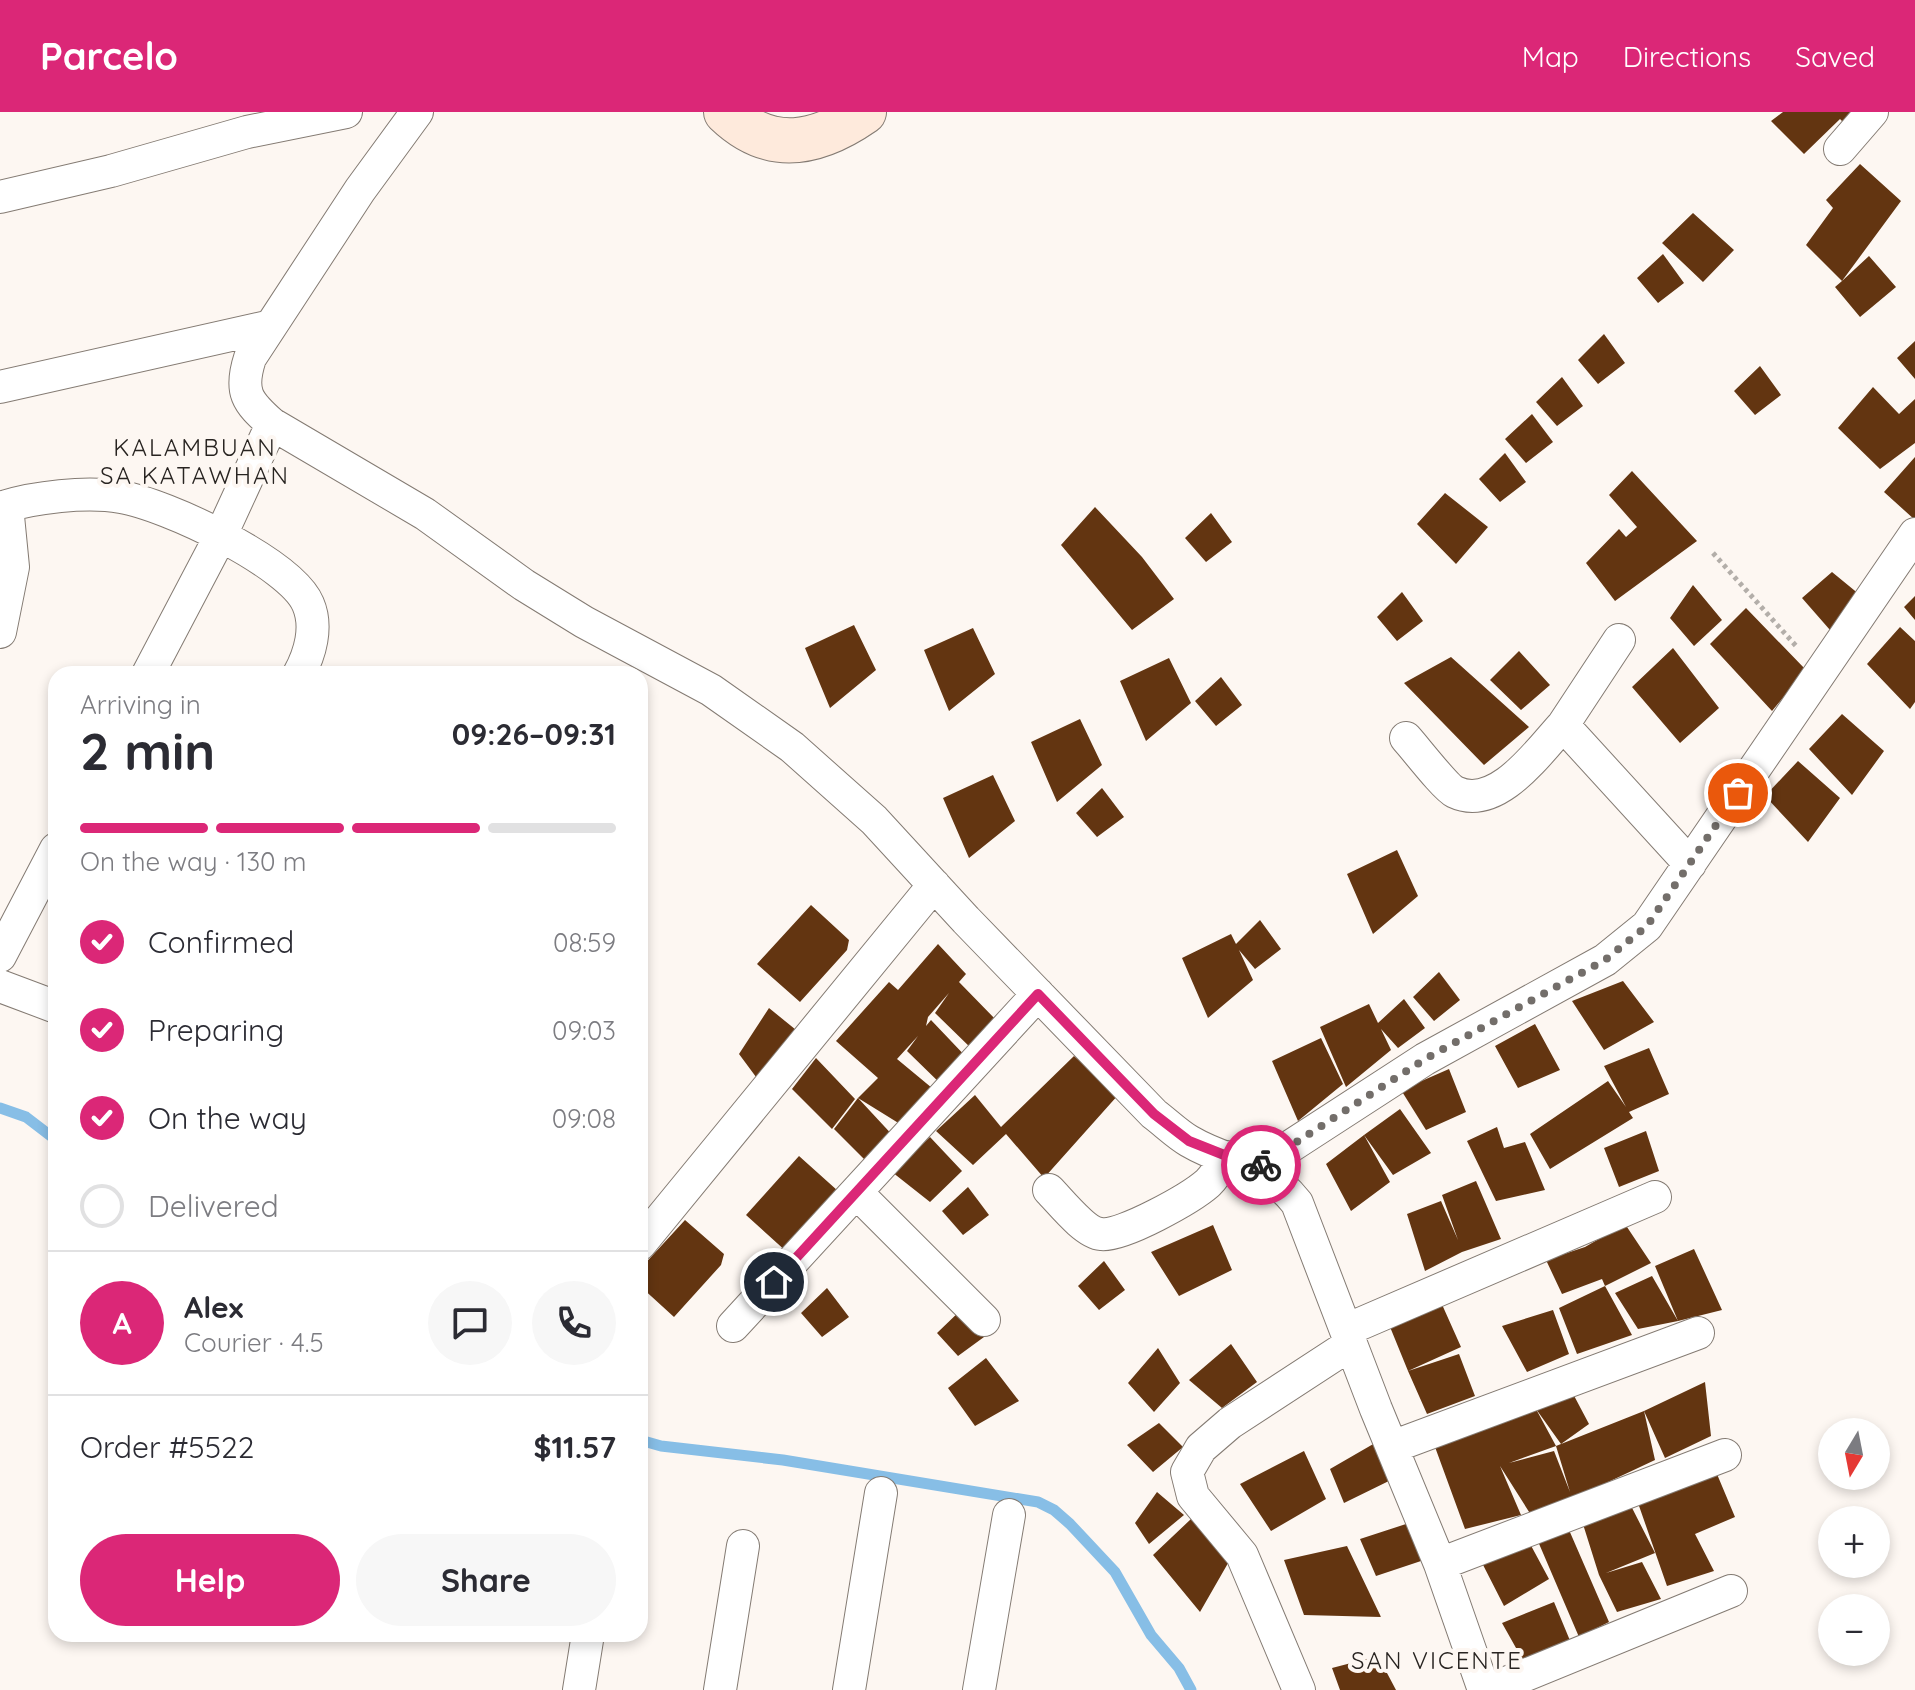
<!DOCTYPE html>
<meta charset="utf-8">
<style>
:root{--surface:#fff;--page:#f7f7f7;--text:#2b2b33;--muted:#7c7c81;--line:#e1e1e2;--accent:#db2777}
body{margin:0;font-family:Quicksand,sans-serif;background:var(--page);color:var(--text);height:100vh;display:flex;flex-direction:column;font-size:30px;white-space:nowrap}
*{box-sizing:border-box;margin:0}
p{font-size:26px;color:var(--muted)}
.icon{flex:none;width:44px;height:44px;fill:none;stroke:currentColor;stroke-width:2;stroke-linecap:round;stroke-linejoin:round}
.map{position:relative;flex:1;overflow:hidden}
.drawer{position:absolute;left:48px;top:554px;width:600px;height:976px;display:flex;flex-direction:column;background:var(--surface);border-radius:24px;box-shadow:0 4px 12px #0003}
.drawer>*{flex:none}
.needle{width:52px;rotate:190deg}
.fabs{position:absolute;left:1818px;top:1306px;display:grid;gap:16px}
.fabs a{display:grid;place-items:center;width:72px;height:72px;border-radius:50%;background:var(--surface);box-shadow:0 4px 12px #0003;font-size:40px}
.pin{position:absolute;display:grid;place-items:center;width:68px;height:68px;color:#fff;margin:-34px;border:4px solid #fff;border-radius:50%;box-shadow:0 2px 8px #0007}
.courier{position:absolute;display:grid;place-items:center;width:80px;height:80px;margin:-40px;border:6px solid #db2777;border-radius:50%;background:#fff;color:#222;box-shadow:0 2px 10px #0007}
.headline em{font-style:normal;font-weight:700}
.headline div{display:flex;flex-direction:column-reverse}
.headline{display:flex;align-items:center;justify-content:space-between;height:136px;padding:0 32px}
h1{font-size:52px;font-weight:700;line-height:60px}
.bar{display:grid;grid-template-columns:repeat(4,1fr);gap:12px 8px;align-content:center;height:96px;padding:0 32px}
.bar i{height:10px;border-radius:6px;background:var(--line)}
.bar .on{background:var(--accent)}
.bar p{grid-column:span 4}
.line{display:flex;align-items:center;gap:20px;padding:0 32px;border-top:2px solid var(--line)}
.line div{flex:1}
.round{display:grid;place-items:center;flex:none;width:84px;height:84px;border-radius:42px;background:var(--page)}
ol{padding:0 32px;list-style:none}
li{display:flex;align-items:center;gap:24px;height:88px}
li p{margin-inline-start:auto}
li .icon{padding:8px;border-radius:50%;background:var(--accent);color:#fff;stroke-width:4}
li:last-child{color:var(--muted)}
li i{width:44px;height:44px;border:4px solid var(--line);border-radius:50%}
.action{display:flex;gap:16px;margin-top:auto;padding:16px 32px}
.action a{flex:1;height:92px;border-radius:48px;background:var(--accent);color:#fff;font-size:32px;font-weight:700;line-height:92px;text-align:center}
.action a+a{background:var(--page);color:var(--text)}
header{display:flex;align-items:center;gap:48px;box-sizing:border-box;height:112px;padding:0 40px;background:var(--accent);color:#fff}
header strong{font-size:38px}
nav{display:flex;gap:44px;margin-inline-start:auto;font-size:28px}
.map>svg:first-child{display:block}
.lines{fill:none;stroke-linecap:round;stroke-linejoin:round}
.stream{stroke:#87bee6;stroke-width:11}
.building{fill:#633511;fill-rule:evenodd}
.street-casing{stroke:#847b73;stroke-width:34}
.secondary-casing{stroke:#847b73;stroke-width:46}
.path{stroke:#b3aea9;stroke-width:5;stroke-dasharray:4 4;stroke-linecap:butt}
.street{stroke:#fff;stroke-width:32}
.secondary{stroke:#feeadc;stroke-width:44}
.done{stroke:#736e6a;stroke-width:8;stroke-dasharray:0 14.4}
.route{stroke:#db2777;stroke-width:10}
.labels{text-anchor:middle;dominant-baseline:central;stroke-width:8;stroke-linejoin:round;paint-order:stroke}
.neighbourhood-label{font-size:24px;letter-spacing:2px;fill:#282421;stroke:#fdf7f2}
</style>
<header>
<strong>Parcelo</strong>
<nav><a>Map</a><a>Directions</a><a>Saved</a></nav>
</header>
<div class="map">
<svg width="1915" height="1578" viewBox="0 0 1915 1578">
<rect width="100%" height="100%" fill="#fdf7f2"/>
<g class="lines">
<path class="stream" d="M0,996l26,9 30,23
M640,1328l21,6 122,14 255,42 16,8 16,14 45,48 36,63 28,33 12,22"/>
</g>
<path class="building" d="M1783,0h70l-8,12 -5,-5 -36,35 -33,-33z
M1860,52l41,37 -59,80 27,-25 27,31 -36,30 -25,-30 7,-6 -36,-36 27,-37 -7,-8z
M1693,101l41,37 -31,32 -41,-39z
M1663,142l21,29 -26,20 -21,-25z
M1604,222l21,29 -27,21 -20,-24z
M1915,229v38l-18,-21z
M1760,254l21,29 -26,20 -21,-24z
M1562,265l21,29 -26,20 -21,-24z
M1873,275l26,27 16,-15v44l-35,26 -42,-41z
M1532,302l21,28 -27,21 -21,-24z
M1505,341l21,29 -26,20 -21,-23z
M1915,345v63l-31,-28z
M1632,359l65,70 -82,60 -29,-38 33,-34 7,8 11,-10 -28,-32z
M1445,381l43,34 -32,37 -39,-40z
M1095,395l47,50 32,42 -42,31 -71,-85z
M1211,401l21,29 -26,20 -21,-24z
M1832,460l28,23 -30,35 -28,-32z
M1693,473l29,35 -28,26 -24,-28z
M1402,480l21,29 -26,20 -20,-24z
M1915,484v24l-11,-13z
M1746,496l60,62 -34,41 -62,-67z
M854,513l22,45 -46,38 -25,-60z
M1900,515l15,14v61l-5,7 -43,-45z
M973,516l22,46 -46,37 -25,-61z
M1673,536l46,60 -39,35 -48,-56z
M1519,539l31,34 -29,25 -31,-30z
M1451,545l78,70 -45,38 -80,-82z
M1169,546l22,45 -45,38 -26,-60z
M1221,565l21,28 -26,21 -21,-25z
M1842,602l42,37 -32,44 -43,-46z
M1080,607l22,46 -45,37 -26,-60z
M1798,649l42,37 -32,44 -43,-46z
M993,663l22,46 -46,37 -26,-60z
M1102,676l22,29 -27,20 -21,-24z
M1397,738l21,46 -45,38 -26,-60z
M811,793l38,35 -2,10 -47,52 -43,-38z
M1260,808l21,29 -26,20 -16,-19 14,30 -45,38 -26,-60 49,-24 5,10z
M938,832l28,30 -7,8 39,40 -23,30 -40,-39 14,-20 -21,24 -2,9 5,-6 39,41 -23,29 -40,-39 11,-15 -21,23 35,29 -32,36 -42,-26 39,42 -23,29 -40,-40 24,-31 20,-20 -42,-37 53,-59 9,8z
M1439,860l21,28 -26,21 -21,-24z
M1623,869l31,41 -50,28 -32,-49z
M1404,887l21,29 -27,20 -17,-19 10,21 -45,37 -26,-60 49,-23 9,19z
M769,896l32,26 -42,47 -20,-27z
M1535,912l25,46 -42,18 -23,-42z
M1321,926l22,46 -45,37 -26,-60z
M1649,936l20,46 -40,18 4,6 -83,51 -20,-35 78,-53 18,26 -22,-41z
M1074,944l45,38 -75,84 -38,-44 -33,31 -37,-34 39,-36 26,32z
M816,946l39,41 -23,30 -40,-40z
M1449,957l17,43 -40,18 -25,-40z
M1400,997l31,44 -38,22 -29,-40z
M1497,1015l7,21 21,-6 20,48 -49,11 -29,-60z
M1646,1019l13,40 -40,16 -15,-39z
M1364,1023l26,47 -39,29 -25,-47z
M930,1025l32,34 -32,31 -38,-30z
M799,1044l39,35 -50,62 -42,-38z
M1476,1069l25,58 -39,13 -37,19 -18,-57 34,-13 17,39 -16,-45z
M968,1075l21,28 -26,20 -21,-24z
M685,1108l39,34 -3,11 -47,52 -34,-31v-17z
M1625,1112l26,39 -46,23 27,49 -55,19 -18,-46 46,-22 -3,-7 -40,15 -16,-34 39,-13z
M1213,1113l19,45 -53,26 -28,-44z
M1694,1137l28,61 -44,11 -40,8 -23,-36 37,-17 26,45 -23,-55z
M1104,1149l21,29 -26,20 -21,-24z
M827,1176l22,29 -27,20 -21,-24z
M1440,1188l21,47 -53,24 -20,-49z
M963,1196l21,29 -26,19 -21,-23z
M1553,1198l16,44 -42,18 -25,-46z
M1231,1232l26,38 -35,26 -33,-28z
M1158,1236l22,35 -26,29 -26,-29z
M1459,1242l16,42 -48,18 -19,-43z
M986,1246l33,43 -44,25 -27,-38z
M1705,1270l6,54 -46,22 -21,-47z
M1571,1278l18,34 -28,20 83,-33 11,49 -83,39 -41,16 -31,-49 21,49 -56,14 -30,-82zM1536,1297l25,35 -5,2 14,46 -16,-41 -45,12 47,-17z
M1159,1311l24,24 -30,25 -26,-27z
M1375,1331l20,35 -51,25 -14,-34z
M1304,1339l22,48 -55,32 -31,-47z
M1714,1355l21,50 -40,17 19,37 -47,15 -29,-83z
M1157,1380l27,23 -35,29 -14,-21z
M1628,1388l27,53 -49,20 36,-11 19,37 -44,13 -18,-37 -17,-54z
M1210,1389l29,43 -39,68 -47,-57z
M1566,1411l43,99 -30,15 -42,-98z
M1406,1412l21,35 -51,17 -16,-37z
M1528,1428l21,39 -45,27 -24,-47z
M1347,1434l34,71 -77,-2 -20,-55z
M1554,1490l17,41 -46,21 -23,-41z
M1378,1544l18,34h-56l-8,-22z"/>
<g class="lines">
<g class="street-casing">
<path id="street" d="M417,0l-57,78 -110,168c-11,34 -3,44 22,66l153,90 99,71 60,37 127,68 81,57 82,73 92,100 188,194c12,9 23,20 35,27 44,26 73,18 108,62l79,206 64,155 44,126
M1840,37l32,-37
M0,85l111,-26 136,-39 99,-20
M0,275l271,-61
M0,396c33,-11 87,-17 121,-11 44,7 170,66 187,107 10,23 2,50 -9,70
M0,520l13,-65 -6,-61
M1619,528l-56,85 127,139
M148,562l73,-139 51,-111
M1406,626c10,11 39,49 49,54 42,20 84,-41 108,-67
M0,844l56,-107
M0,874l56,21
M1257,1056l168,-109 180,-99 42,-34 268,-392
M1049,1078c11,11 36,43 52,44 21,3 90,-36 107,-51 7,-7 13,-17 18,-26
M856,1080l128,128
M640,1132l294,-359
M733,1214l305,-332
M1346,1218l309,-133
M1392,1335l306,-114
M1440,1452l285,-109
M579,1578l9,-56
M720,1578l23,-144
M849,1578l32,-197
M979,1578l30,-175
M1299,1578l-57,-135 -49,-59 -6,-24 14,-24 29,-25 121,-79
M1489,1578l242,-99"/>
</g>
<g class="secondary-casing">
<path id="secondary" d="M726,0c45,43 92,32 138,0"/>
</g>
<path class="path" d="M1713,441l84,94"/>
<use href="#street" class="street"/>
<use href="#secondary" class="secondary"/>
</g>
<g class="lines">
<path class="done" d="M1261,1053l164,-106 180,-99 42,-34 91,-133"/>
<path class="route" d="M774,1170l264,-288 116,120 35,27 68,27 4,-3"/>
</g>
<g class="labels">
<g class="neighbourhood-label">
<text x="195" y="335">KALAMBUAN<tspan x="195" dy="28">SA KATAWHAN</tspan></text>
<text x="1437" y="1548">SAN VICENTE</text>
</g>
</g>
</svg>
<div class="fabs">
<a><svg class="needle" viewBox="-14 -14 28 28"><path d="M0-13l5 13h-10z" fill="#e53935"/><path d="M0 13l5-13h-10z" fill="#7c7c81"/></svg></a>
<a>+</a>
<a>−</a>
</div>
<div class="pin" style="left:1738px;top:681px;background:#ea580c"><svg class="icon" aria-label="bag" viewBox="0 0 24 24"><path d="M5 8h14l-1 12H6zM9 8a3 3 0 0 1 6 0"/></svg></div>
<div class="pin" style="left:774px;top:1170px;background:#1f2937"><svg class="icon" aria-label="home" viewBox="0 0 24 24"><path d="M3 11l9-7 9 7M6 9v11h12V9"/></svg></div>
<div class="courier" style="left:1261px;top:1053px"><svg class="icon" aria-label="bike" viewBox="0 0 24 24"><circle cx="6" cy="16" r="4"/><circle cx="18" cy="16" r="4"/><path d="M6 16l4-8h5l3 8M10 8l3 8H6M13 5h3"/></svg></div>
<section class="drawer">
<div class="headline"><div><h1>2 min</h1><p>Arriving in</p></div><em>09:26–09:31</em></div>
<div class="bar"><i class="on"></i><i class="on"></i><i class="on"></i><i></i><p>On the way · 130 m</p></div>
<ol>
<li><svg class="icon" aria-label="check" viewBox="0 0 24 24"><path d="M5 12l5 5 9-10"/></svg>Confirmed<p>08:59</p></li>
<li><svg class="icon" aria-label="check" viewBox="0 0 24 24"><path d="M5 12l5 5 9-10"/></svg>Preparing<p>09:03</p></li>
<li><svg class="icon" aria-label="check" viewBox="0 0 24 24"><path d="M5 12l5 5 9-10"/></svg>On the way<p>09:08</p></li>
<li><i></i>Delivered</li>
</ol>
<div class="line" style="height:144px"><b class="round" style="background:var(--accent);color:#fff">A</b><div><b>Alex</b><p>Courier · 4.5</p></div><a class="round"><svg class="icon" aria-label="chat" viewBox="0 0 24 24"><path d="M4 5h16v11H9l-5 4z"/></svg></a><a class="round"><svg class="icon" aria-label="phone" viewBox="0 0 24 24"><path d="M5 4h4l2 5-3 2q2 4 5 5l2-3 5 2v4C11 20 4 13 5 4z"/></svg></a></div>
<div class="line" style="height:104px"><div>Order #5522</div><b>$11.57</b></div>
<div class="action"><a>Help</a><a>Share</a></div>
</section>
</div>
